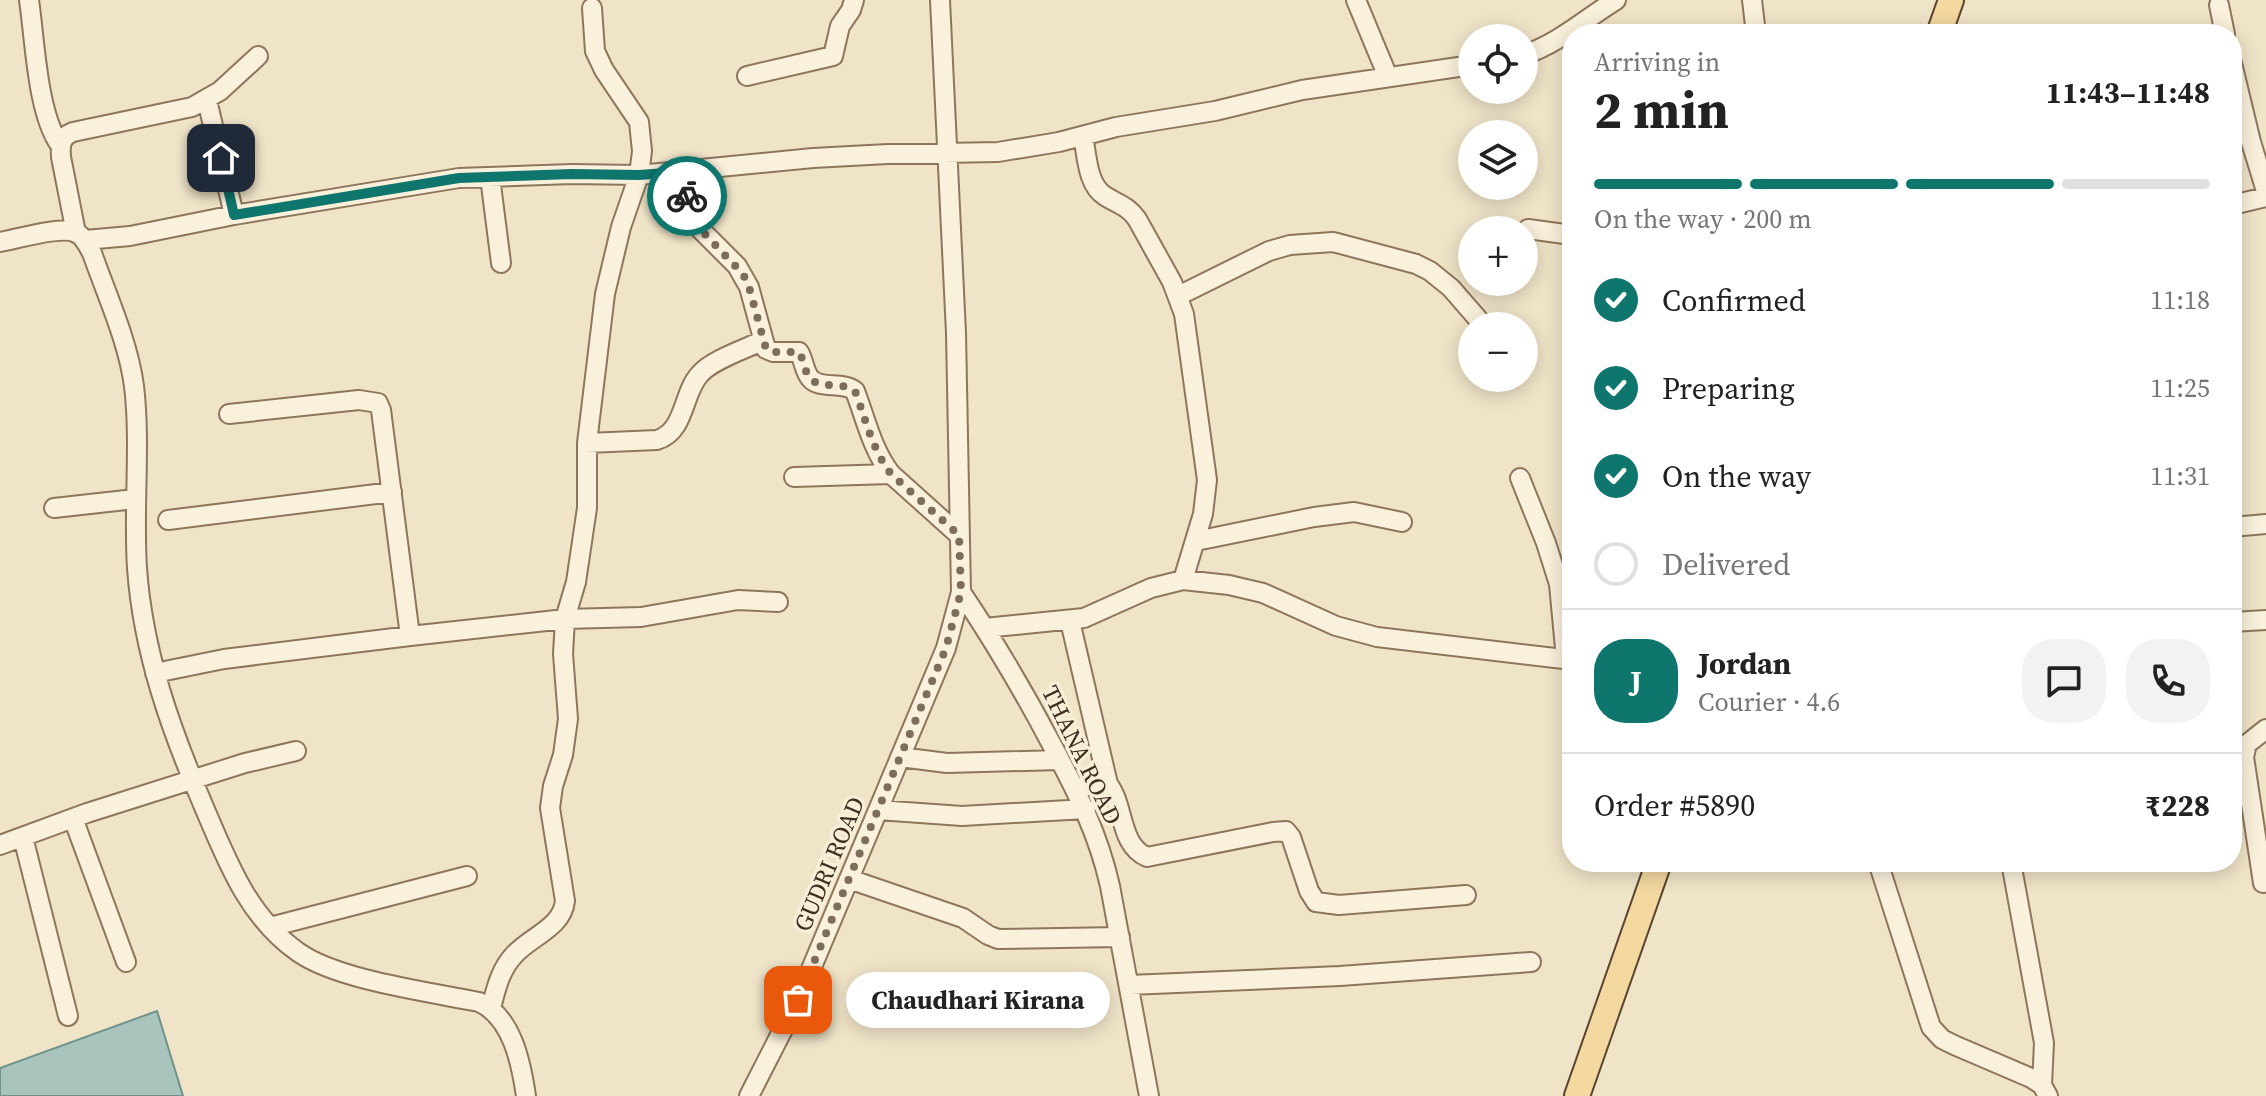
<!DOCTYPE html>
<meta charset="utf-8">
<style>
:root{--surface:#fff;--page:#f2f2f2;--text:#222;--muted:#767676;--line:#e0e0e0;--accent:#0f766e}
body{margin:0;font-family:"Source Serif 4",serif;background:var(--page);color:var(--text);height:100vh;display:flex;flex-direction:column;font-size:30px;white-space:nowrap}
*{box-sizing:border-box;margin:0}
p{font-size:26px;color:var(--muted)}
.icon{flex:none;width:44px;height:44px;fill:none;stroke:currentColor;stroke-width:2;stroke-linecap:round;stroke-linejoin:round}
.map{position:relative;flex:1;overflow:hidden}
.side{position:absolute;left:1562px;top:24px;width:680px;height:848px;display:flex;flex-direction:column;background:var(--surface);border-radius:32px;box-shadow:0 4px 20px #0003}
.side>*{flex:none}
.tools{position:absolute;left:1458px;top:24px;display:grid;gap:16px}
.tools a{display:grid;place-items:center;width:80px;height:80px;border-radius:50%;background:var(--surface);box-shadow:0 4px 20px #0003;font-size:40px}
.pin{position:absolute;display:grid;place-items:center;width:68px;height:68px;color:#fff;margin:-34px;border-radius:16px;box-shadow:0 4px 12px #0006}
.courier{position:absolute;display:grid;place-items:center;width:80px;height:80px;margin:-40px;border:6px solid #0f766e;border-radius:50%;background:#fff;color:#222;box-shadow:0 2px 10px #0007}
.bubble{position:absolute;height:56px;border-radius:28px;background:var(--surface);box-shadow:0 4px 20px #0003;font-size:26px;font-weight:700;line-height:56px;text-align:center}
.headline em{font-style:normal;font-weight:700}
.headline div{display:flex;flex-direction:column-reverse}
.headline{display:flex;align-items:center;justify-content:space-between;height:136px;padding:0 32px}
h1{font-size:52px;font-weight:700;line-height:60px}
.bar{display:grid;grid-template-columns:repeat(4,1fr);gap:12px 8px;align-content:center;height:96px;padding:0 32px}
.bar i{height:10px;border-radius:6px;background:var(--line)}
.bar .on{background:var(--accent)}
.bar p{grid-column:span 4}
.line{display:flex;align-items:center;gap:20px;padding:0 32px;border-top:2px solid var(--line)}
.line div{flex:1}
.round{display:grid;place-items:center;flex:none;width:84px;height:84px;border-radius:32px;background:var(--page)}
ol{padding:0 32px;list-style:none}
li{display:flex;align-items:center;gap:24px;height:88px}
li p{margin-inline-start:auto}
li .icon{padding:8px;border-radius:50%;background:var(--accent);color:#fff;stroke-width:4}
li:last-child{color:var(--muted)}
li i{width:44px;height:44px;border:4px solid var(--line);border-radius:50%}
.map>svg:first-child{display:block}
.water{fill:#a9c4bc;stroke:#6f938a;stroke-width:2}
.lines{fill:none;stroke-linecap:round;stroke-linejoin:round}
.minor-casing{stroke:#8d765c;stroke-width:22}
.major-casing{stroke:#5b4430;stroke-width:28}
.minor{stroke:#faf1dc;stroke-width:18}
.major{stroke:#f3d9a0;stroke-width:24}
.done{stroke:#7c6e5b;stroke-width:8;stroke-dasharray:0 14.4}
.route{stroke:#0f766e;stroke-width:10}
.labels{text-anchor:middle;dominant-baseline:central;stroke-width:7;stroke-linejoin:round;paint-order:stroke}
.street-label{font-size:24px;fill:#3d2e20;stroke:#f7eed8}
</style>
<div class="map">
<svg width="2266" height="1096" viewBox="0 0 2266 1096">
<rect width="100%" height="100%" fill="#f0e4c8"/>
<path class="water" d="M157,1011l26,85h-183v-28z"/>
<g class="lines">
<g class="minor-casing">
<path id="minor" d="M29,0c6,40 8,113 31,145
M1356,0l32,77
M1752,0l4,34
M2219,5l6,29
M1524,55c35,-12 61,-36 92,-55
M2232,63l19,79 15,49
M747,76l86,-20 7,-30 11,-16 3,-10
M207,100l27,115
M1083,136c4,19 4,49 22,60 13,8 23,10 32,23l35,63 12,32 23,166 -4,34 -20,66
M679,172l21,57 37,37 12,21 17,62 7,3h26c5,8 5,19 11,26 9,12 33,3 45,13 11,29 17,58 36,83l68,61
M490,177l11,86
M2232,205l34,-8
M1528,229l44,6
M76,233l-15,-76c-1,-13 0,-20 12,-25l119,-25 28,-16 38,-35
M85,240l45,-4 104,-21 225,-37 113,-4 67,1 174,-17 75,-4 110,-2 61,-10 57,-15 99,-16 87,-21 170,-25
M0,242c18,-3 61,-17 77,-9 7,4 11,13 15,20 15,43 36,88 42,133 7,58 -1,123 3,182 6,85 34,162 67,239 23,54 44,110 94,145 39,28 132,40 181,50 33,15 42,60 47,94
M1178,296l91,-45 21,-6 43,-3 83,22 14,7 21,17 33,38
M229,414l130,-14 19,3 3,7 29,226
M587,443l70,-3c29,-9 25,-47 43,-66 12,-14 45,-25 62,-33
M794,477l97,-3
M1520,478l26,65 13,41 7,75
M54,508l81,-9
M168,520l224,-28
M2232,527l34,-3
M1196,541l118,-24 40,-5 48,10
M961,592c33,49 63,100 91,153 25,47 46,88 58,141l39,210
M1070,621l38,163
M2232,622l34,-2
M985,628l99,-10 67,-30 32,-8 46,5 34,8 73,33 41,11 195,23
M155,673l69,-14 186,-23 155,-17 76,-2 97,-17 40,2
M900,757l47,6 113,-3
M1075,789l24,-6 9,1c17,22 11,61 39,73l126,-25 13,-1 5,6 18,54 7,11 23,3 127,-10
M878,810l84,6 124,-7
M73,818l53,144
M23,837l45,179
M0,845l87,-32 158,-50 51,-12
M1878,862l53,165 11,12 12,6 77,33 11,7 6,11
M2011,862l33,181 -2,42
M849,879l114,39 25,17 10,4 122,-2
M2263,883l-19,-126 3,-13 19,-15
M270,927l197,-51
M1129,985l211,-9 191,-14
M491,1008c5,-19 9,-38 23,-53 17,-19 48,-27 51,-54l-15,-93 3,-22 10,-31 5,-36 -5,-65 2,-35 11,-37 11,-74v-65l18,-149 16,-67 18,-52 3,-24 -3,-29 -35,-52 -9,-19 -3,-43
M749,1096l49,-96 80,-190 68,-162 15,-56 -5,-259 -16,-333"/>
</g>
<g class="major-casing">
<path id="major" d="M1939,34l12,-34
M1577,1096l82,-234"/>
</g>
<use href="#minor" class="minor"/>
<use href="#major" class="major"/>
</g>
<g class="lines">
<path class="done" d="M687,196l13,33 43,45 6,13 17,62 7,3h26c5,8 5,19 11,26 9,12 33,3 45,13 11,29 17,58 36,83l68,61 2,57 -15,56 -148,352"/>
<path class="route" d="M221,158l13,57 225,-37 113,-4 67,1 40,-3 8,24"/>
</g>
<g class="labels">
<g class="street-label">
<text transform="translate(1082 755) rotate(64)">THANA ROAD</text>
<text transform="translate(829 864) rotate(-67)">GUDRI ROAD</text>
</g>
</g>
</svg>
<div class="tools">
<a><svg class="icon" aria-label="locate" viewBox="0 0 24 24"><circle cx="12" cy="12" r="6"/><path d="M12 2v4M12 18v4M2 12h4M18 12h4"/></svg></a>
<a><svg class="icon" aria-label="layers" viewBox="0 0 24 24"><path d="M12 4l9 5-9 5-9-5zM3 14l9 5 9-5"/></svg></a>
<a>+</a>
<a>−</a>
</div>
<div class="pin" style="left:798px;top:1000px;background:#ea580c"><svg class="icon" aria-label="bag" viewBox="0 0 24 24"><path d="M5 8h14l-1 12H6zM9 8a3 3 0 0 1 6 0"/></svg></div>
<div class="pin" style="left:221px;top:158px;background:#1f2937"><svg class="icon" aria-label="home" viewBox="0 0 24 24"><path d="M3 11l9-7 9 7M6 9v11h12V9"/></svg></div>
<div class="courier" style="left:687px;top:196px"><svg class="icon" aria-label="bike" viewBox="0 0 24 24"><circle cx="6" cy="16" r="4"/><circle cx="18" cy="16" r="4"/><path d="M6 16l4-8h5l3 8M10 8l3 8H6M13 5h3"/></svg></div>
<div class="bubble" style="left:846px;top:972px;width:264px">Chaudhari Kirana</div>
<section class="side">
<div class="headline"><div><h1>2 min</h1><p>Arriving in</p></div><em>11:43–11:48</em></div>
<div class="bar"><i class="on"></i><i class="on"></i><i class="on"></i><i></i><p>On the way · 200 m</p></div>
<ol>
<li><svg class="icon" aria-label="check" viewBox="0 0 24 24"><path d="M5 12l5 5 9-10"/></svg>Confirmed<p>11:18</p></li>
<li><svg class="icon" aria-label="check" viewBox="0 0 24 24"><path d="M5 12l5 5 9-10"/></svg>Preparing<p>11:25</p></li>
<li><svg class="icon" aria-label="check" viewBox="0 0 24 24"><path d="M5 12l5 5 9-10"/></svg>On the way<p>11:31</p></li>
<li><i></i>Delivered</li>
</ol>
<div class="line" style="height:144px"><b class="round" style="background:var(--accent);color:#fff">J</b><div><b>Jordan</b><p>Courier · 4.6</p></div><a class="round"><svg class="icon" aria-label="chat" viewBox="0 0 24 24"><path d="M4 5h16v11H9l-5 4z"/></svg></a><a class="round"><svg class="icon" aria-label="phone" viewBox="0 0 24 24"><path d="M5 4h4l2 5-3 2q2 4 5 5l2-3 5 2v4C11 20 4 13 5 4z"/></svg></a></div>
<div class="line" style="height:104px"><div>Order #5890</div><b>₹228</b></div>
</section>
</div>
